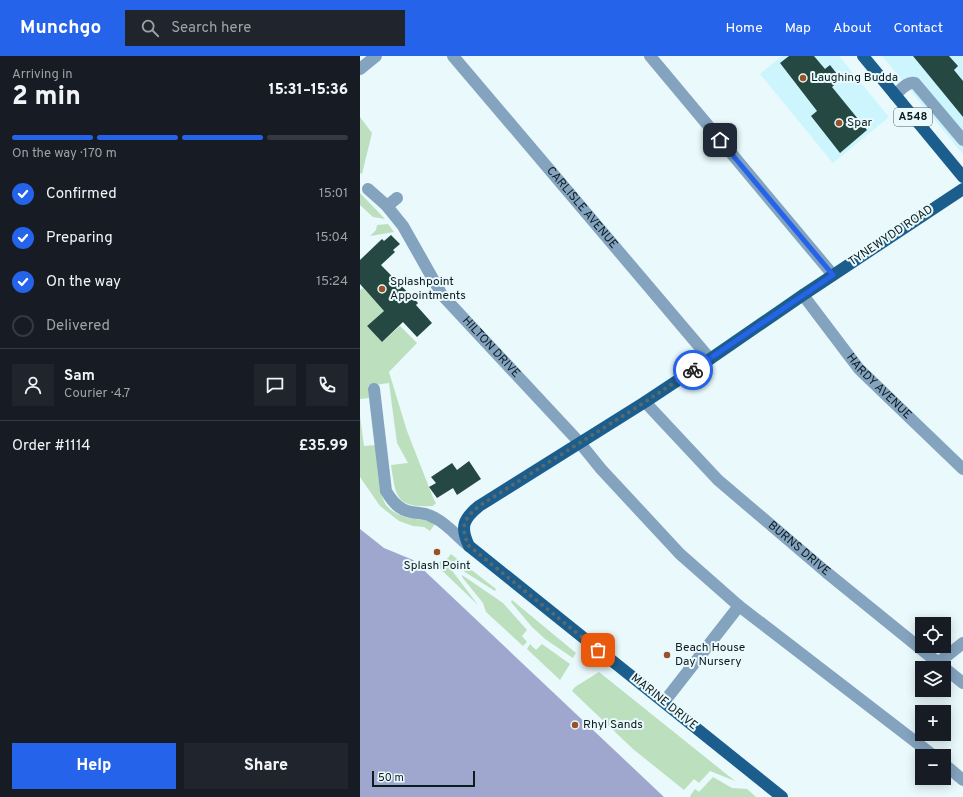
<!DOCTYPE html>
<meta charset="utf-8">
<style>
:root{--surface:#171b24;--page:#20242c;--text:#f1f3f6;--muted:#9ea1a6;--line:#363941;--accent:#2563eb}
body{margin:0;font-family:Overpass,sans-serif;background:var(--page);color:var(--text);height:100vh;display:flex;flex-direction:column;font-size:15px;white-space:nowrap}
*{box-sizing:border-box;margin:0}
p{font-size:13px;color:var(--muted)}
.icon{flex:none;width:22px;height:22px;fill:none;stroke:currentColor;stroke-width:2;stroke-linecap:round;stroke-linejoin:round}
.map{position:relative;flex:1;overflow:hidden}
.panel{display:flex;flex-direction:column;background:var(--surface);width:360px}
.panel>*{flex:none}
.buttons{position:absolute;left:555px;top:561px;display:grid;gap:8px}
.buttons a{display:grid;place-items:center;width:36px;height:36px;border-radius:0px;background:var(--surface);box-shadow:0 2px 10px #0003;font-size:20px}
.scale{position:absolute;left:12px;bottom:10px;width:103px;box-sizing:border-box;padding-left:4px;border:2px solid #0d1c1f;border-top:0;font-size:11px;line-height:14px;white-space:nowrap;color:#0d1c1f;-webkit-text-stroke:3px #e9f9fc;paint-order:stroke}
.pin{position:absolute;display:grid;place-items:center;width:34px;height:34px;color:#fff;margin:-17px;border-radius:8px;box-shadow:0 2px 6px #0006}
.courier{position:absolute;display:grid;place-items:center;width:40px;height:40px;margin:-20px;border:3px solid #2563eb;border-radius:50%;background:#fff;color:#222;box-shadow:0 1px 5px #0007}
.summary em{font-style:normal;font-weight:800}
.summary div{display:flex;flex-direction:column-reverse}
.summary{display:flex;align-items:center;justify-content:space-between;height:68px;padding:0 12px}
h1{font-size:26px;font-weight:800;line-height:30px}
.bar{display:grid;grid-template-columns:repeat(4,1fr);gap:6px 4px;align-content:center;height:48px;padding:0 12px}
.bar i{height:5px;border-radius:3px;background:var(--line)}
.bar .selected{background:var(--accent)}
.bar p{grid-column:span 4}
.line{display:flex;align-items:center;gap:10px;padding:0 12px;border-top:1px solid var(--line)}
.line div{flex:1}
.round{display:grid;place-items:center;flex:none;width:42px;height:42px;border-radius:0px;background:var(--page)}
ol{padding:0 12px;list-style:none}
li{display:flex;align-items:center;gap:12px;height:44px}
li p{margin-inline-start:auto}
li .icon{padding:4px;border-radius:50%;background:var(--accent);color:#fff;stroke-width:4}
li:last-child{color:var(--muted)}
li i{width:22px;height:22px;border:2px solid var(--line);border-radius:50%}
.button{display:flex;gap:8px;margin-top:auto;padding:8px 12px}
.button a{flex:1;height:46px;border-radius:0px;background:var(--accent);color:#fff;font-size:16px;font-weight:800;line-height:46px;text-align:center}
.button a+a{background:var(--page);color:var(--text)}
header{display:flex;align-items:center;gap:24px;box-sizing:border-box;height:56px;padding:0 20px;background:var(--accent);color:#fff}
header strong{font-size:19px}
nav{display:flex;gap:22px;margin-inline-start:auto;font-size:14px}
.search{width:280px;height:36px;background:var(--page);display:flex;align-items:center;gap:10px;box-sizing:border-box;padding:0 14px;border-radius:0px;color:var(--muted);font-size:15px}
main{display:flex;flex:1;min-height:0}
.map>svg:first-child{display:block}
.built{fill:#cdf5fe}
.green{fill:#bcdfbe}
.water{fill:#a0a7cf}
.building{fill:#254942}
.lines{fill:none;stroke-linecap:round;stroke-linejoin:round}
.minor{stroke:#84a3bf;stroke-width:12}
.major{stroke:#1b5e8d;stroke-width:12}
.done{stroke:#5a696c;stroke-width:4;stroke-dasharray:0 7.2}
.route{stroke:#2563eb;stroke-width:5}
.poi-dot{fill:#985229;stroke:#e9f9fc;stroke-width:1.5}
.labels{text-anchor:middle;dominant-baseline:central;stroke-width:4;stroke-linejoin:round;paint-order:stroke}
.shield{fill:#e9f9fc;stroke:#4f5e61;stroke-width:1}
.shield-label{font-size:11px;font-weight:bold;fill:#0d1c1f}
.poi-label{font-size:12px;fill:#0d1c1f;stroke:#e9f9fc;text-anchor:start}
.street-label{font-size:12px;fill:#0d1c1f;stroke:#e9f9fc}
</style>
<header>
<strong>Munchgo</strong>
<div class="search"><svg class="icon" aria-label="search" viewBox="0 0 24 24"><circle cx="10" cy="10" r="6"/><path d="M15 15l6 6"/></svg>Search here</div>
<nav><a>Home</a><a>Map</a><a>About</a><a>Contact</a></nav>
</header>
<main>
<section class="panel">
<div class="summary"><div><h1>2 min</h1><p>Arriving in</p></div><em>15:31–15:36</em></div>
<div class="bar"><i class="selected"></i><i class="selected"></i><i class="selected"></i><i></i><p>On the way · 170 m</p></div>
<ol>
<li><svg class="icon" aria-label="check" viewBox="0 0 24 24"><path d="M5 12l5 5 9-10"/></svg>Confirmed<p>15:01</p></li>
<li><svg class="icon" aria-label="check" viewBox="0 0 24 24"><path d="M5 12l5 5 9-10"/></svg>Preparing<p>15:04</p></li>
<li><svg class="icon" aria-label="check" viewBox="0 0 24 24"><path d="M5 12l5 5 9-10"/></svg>On the way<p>15:24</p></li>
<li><i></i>Delivered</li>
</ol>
<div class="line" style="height:72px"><a class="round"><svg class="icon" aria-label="person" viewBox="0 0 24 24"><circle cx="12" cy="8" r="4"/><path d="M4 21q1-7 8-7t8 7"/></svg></a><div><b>Sam</b><p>Courier · 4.7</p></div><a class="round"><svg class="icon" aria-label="chat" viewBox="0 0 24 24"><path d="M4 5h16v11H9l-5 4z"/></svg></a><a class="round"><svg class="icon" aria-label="phone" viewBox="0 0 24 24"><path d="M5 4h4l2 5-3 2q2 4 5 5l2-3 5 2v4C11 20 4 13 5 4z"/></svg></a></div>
<div class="line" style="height:52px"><div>Order #1114</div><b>£35.99</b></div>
<div class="button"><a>Help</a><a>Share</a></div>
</section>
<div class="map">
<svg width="603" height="741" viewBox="0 0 603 741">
<rect width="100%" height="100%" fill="#e9f9fc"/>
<path class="built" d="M422,0h57l50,61 -56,46 -73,-89z
M522,0h81v98l-1,-1z"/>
<path class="green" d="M0,61l12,16 -10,41 -2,-1z
M0,137l25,26 -12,-2 -13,-12z
M28,168l6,8 -24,4 6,-6 1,-5z
M3,232l21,23 -17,15 15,16 18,-16 17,17 -28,29 18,59 27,69 2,3 -3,3c-37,2 -37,-8 -42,-41l17,-2 -11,-20 -8,-60 -21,3 1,12 -9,1v-109z
M0,360l4,30 12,-1c1,14 2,51 11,61 5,6 14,10 21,12 11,2 17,0 27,6l-5,7 -6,-4 -11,-1 -14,-5 -19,-15 -20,-29z
M91,498l45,35 -1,2 -35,-22 -11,-8 -2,3 31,41 -47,-45c8,4 15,2 20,-6z
M102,519l41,28 24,27 -5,6 5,6 -4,4 -37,-34 -3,-9 -21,-26z
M152,544l64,53 -3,5 -28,-19 -13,-12 -21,-25z
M170,588l6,6 6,-6 28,20 -10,16 -33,-31z
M239,616l136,109 -25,-10 -11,12 -5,-4 -10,11 -51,-41 -61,-58 3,-4z
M353,721l19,11 15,1 9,8h-65l-1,-1 5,-7 4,3z"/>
<path class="water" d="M0,473l24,19 29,12 251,237h-304z"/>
<path class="building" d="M429,0h25l11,13 5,-4 11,14 -9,8 35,43 -27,23 -29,-37 6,-5 -37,-48z
M553,0h36l9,10 -4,4 9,11v36z
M31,179l9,9 -7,6 2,2 -14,13 37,38 -2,2 16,18 -15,14 -14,-15 -21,20 -15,-16 17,-15 -24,-27v-24l22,-21 2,2z
M109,405l12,18 -24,16 -4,-7 -16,10 -8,-11 7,-4 -5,-6 21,-14 5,7z"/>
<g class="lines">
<g class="minor">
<path id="s1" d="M93,0l257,303"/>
<path d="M290,0l183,219"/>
<path d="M0,13l16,-13"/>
<path d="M535,39c6,-5 12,-14 20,-12l48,57"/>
<path id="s2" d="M8,133l18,16 17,21 39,69 138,148 21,26 79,85 59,52 195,150"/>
<path d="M27,150l10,-8"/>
<path id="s3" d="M443,239l56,74 104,100"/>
<path d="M14,333l12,102c6,10 13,19 25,21 10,2 14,0 24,6 12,6 23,19 34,28"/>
<path id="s4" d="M285,346l73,78 108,92 137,111"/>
<path d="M579,606l24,-19"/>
<path d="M304,646l75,-96"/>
<path d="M584,708l19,16"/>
</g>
<path class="major" d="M503,0l100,121
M422,741l-313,-251c-9,-19 -6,-27 10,-40l166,-104 65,-43 93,-64 160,-106"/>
</g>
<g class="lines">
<path class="done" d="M238,594l-129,-104c-9,-19 -6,-27 10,-40l166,-104 48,-32"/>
<path class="route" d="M333,314l140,-95 -113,-135"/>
</g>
<g class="poi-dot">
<circle cx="443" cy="22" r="4"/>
<circle cx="479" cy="67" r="4"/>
<circle cx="22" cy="233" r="4"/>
<circle cx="77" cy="496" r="4"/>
<circle cx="307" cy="599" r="4"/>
<circle cx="215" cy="669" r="4"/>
</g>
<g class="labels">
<rect class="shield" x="534" y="52" width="38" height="18" rx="3"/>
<g class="shield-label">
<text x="553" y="61">A548</text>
</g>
<g class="poi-label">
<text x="451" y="22">Laughing Budda</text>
<text x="487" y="67">Spar</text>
<text x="30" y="226">Splashpoint<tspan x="30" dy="14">Appointments</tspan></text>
<text x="77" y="510" text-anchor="middle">Splash Point</text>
<text x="315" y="592">Beach House<tspan x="315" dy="14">Day Nursery</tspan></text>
<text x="223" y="669">Rhyl Sands</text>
</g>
<g class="street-label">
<text stroke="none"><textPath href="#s1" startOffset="199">CARLISLE AVENUE</textPath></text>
<text transform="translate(531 180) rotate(-34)">TYNEWYDD ROAD</text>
<text stroke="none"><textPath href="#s2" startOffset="202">HILTON DRIVE</textPath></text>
<text stroke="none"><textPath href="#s3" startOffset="119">HARDY AVENUE</textPath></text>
<text stroke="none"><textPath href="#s4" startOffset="213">BURNS DRIVE</textPath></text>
<text transform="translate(304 646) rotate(39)">MARINE DRIVE</text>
</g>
</g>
</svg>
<div class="buttons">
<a><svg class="icon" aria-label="locate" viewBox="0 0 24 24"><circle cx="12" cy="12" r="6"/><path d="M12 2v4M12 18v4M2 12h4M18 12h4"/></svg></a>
<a><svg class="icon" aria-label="layers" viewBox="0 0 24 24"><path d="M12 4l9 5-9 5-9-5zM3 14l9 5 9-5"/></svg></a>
<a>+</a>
<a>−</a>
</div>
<div class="scale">50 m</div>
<div class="pin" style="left:238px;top:594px;background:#ea580c"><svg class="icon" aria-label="bag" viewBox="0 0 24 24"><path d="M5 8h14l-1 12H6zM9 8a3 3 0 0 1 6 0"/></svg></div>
<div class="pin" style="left:360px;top:84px;background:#1f2937"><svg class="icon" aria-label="home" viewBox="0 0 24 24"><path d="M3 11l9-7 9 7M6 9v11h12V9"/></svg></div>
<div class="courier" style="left:333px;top:314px"><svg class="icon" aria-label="bike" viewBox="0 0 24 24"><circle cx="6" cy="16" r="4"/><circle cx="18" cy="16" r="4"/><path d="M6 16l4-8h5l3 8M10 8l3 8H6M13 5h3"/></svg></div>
</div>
</main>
